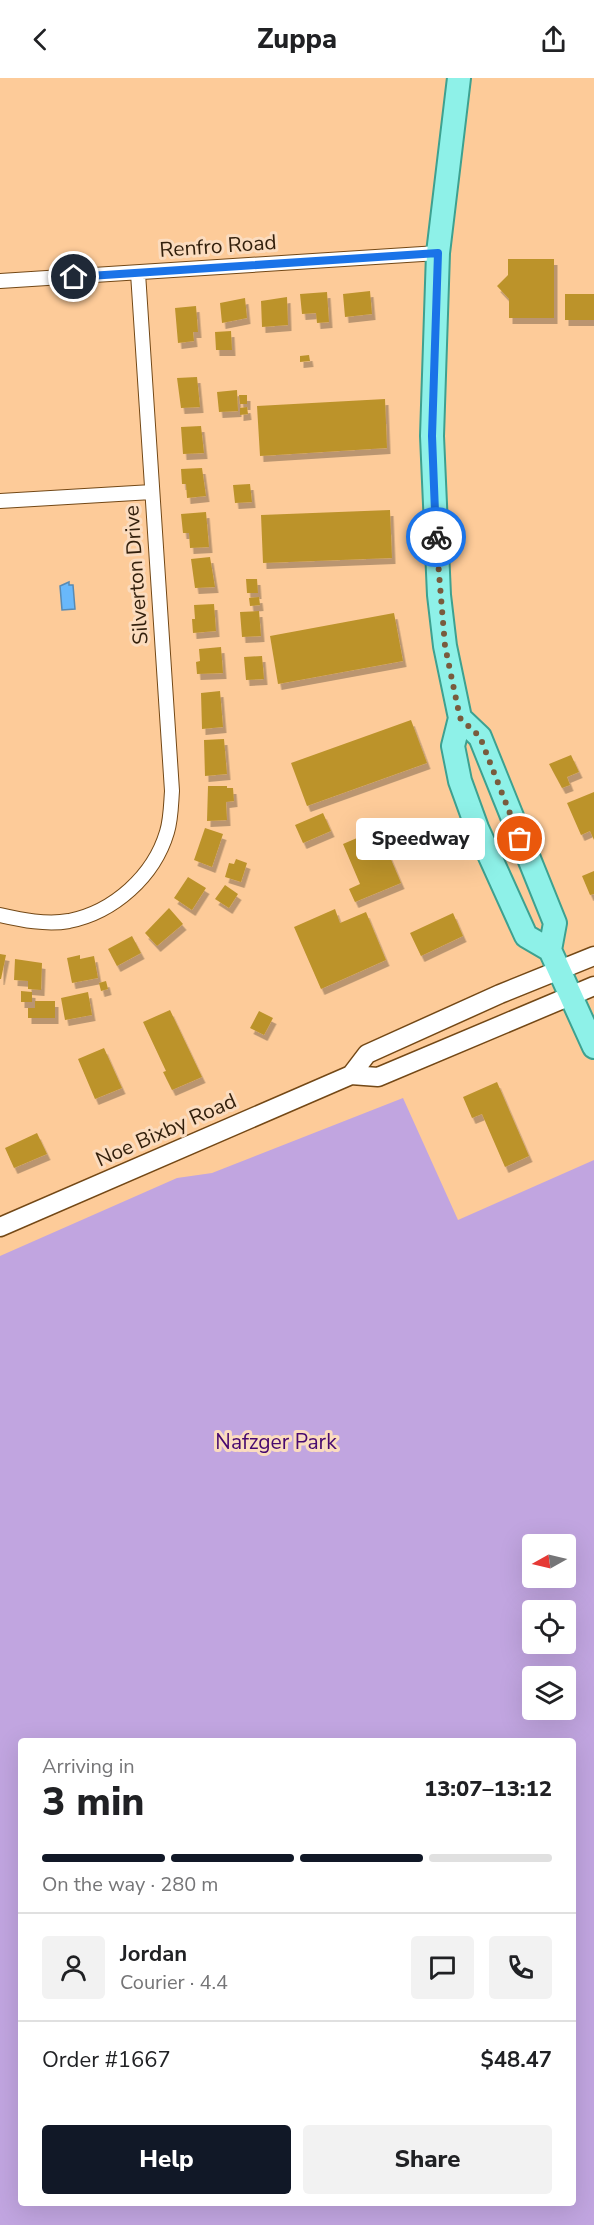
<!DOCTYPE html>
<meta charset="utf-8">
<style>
:root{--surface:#fff;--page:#f2f2f2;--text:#202124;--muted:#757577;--line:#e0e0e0;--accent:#111827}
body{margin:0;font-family:"Nunito Sans",sans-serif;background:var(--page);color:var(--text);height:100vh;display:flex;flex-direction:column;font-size:22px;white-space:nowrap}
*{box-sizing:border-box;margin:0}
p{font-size:20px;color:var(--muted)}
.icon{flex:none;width:33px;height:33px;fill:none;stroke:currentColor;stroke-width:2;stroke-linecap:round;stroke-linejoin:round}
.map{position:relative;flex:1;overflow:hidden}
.sheet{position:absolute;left:18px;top:1660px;width:558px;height:468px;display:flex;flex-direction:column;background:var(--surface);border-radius:6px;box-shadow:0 6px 24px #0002}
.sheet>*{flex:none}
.needle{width:39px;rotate:262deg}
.fabs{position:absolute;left:522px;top:1456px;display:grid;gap:12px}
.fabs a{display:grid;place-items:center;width:54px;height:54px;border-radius:6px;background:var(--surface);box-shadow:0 6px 24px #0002;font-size:30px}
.pin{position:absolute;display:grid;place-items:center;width:51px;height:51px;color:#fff;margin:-26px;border:3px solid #fff;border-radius:50%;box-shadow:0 2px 6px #0007}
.courier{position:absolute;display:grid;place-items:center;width:60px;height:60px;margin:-30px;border:4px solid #1a73e8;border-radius:50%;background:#fff;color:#222;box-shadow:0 2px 8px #0007}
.bubble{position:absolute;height:42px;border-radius:6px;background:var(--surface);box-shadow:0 6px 24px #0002;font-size:20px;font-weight:800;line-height:42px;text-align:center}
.overview em{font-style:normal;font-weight:800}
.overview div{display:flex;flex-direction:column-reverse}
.overview{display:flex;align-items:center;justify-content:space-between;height:102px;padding:0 24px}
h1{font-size:39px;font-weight:800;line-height:45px}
.bar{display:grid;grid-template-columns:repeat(4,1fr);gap:9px 6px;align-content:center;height:72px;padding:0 24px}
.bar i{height:8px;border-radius:4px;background:var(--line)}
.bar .on{background:var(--accent)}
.bar p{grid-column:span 4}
.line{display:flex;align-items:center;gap:15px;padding:0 24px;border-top:2px solid var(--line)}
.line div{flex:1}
.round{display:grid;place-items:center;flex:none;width:63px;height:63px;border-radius:6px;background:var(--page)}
.action{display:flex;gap:12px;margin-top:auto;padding:12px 24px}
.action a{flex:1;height:69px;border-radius:6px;background:var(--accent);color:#fff;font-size:24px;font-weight:800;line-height:69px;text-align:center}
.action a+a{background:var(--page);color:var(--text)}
header{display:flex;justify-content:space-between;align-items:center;height:78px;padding:0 24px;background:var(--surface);font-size:27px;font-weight:800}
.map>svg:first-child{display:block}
.green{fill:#c1a5e0;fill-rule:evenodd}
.water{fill:#69b8fb;stroke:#588ab3;stroke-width:1.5}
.building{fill:#bc932c;filter:url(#shadow)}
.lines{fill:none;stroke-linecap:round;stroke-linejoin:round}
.minor-casing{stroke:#734816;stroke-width:16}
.tertiary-casing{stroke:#734816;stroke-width:21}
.primary-casing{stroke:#3da190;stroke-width:26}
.minor{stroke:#fff;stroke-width:14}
.tertiary{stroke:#fff;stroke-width:18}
.primary{stroke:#8ef1e8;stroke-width:22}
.done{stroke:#795b3d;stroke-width:6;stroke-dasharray:0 10.8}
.route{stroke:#1a73e8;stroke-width:8}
.labels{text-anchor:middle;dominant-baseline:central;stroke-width:6;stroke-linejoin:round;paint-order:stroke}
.street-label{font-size:21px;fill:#321f0b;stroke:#fbdcbf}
.park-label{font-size:21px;fill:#47096f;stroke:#fbdcbf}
</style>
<header><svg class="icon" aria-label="back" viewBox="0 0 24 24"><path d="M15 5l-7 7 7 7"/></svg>Zuppa<svg class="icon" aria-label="share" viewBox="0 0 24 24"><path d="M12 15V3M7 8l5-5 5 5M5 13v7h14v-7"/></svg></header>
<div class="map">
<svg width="594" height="2147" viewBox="0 0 594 2147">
<defs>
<filter id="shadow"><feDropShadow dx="3.5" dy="6" stdDeviation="0" flood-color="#0004"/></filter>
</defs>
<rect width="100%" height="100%" fill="#fdcb99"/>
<path class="green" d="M403,1020l55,122 136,-60v1065h-594v-969l177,-78 35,-5zM532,1467h34v33h-34zM532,1533h34v33h-34zM532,1599h34v33h-34zM21,1664h552v462h-552z"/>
<path class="water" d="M69,504v3h4l2,24 -13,1 -2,-24z"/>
<path class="building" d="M508,181h46v59h-45v-19l-12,-13 11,-11z
M370,213l2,23 -27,3 -2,-23z
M327,214l2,30 -12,1 -1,-10 -14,1 -2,-20z
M565,216h29v26h-29z
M287,219l1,28 -26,2 -1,-26z
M245,220l2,20 -25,5 -2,-20z
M196,228l2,26h-5l1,9 -16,2 -3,-35z
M231,253l1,19h-16l-1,-18z
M309,277l1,6 -10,1v-6z
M197,299l3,30 -19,1 -4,-30z
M237,312l1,21 -19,1 -2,-20z
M239,317h8v9h-7z
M385,321l2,49 -127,8 -3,-50z
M247,329l1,7 -8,1v-7z
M201,348l3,27 -21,1 -2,-27z
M202,390l4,28 -19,2 -1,-14h-4l-1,-15z
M250,406l2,18 -17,1 -2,-18z
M390,432l2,48 -129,5 -2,-48z
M206,434l3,35 -19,1 -1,-15h-6l-2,-19z
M210,479l5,30 -20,1 -4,-29z
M246,501h11l1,14h-11z
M259,519l1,8 -10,1 -1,-8z
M214,526l2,27 -23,2 -1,-14h3l-1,-14z
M259,533l2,25 -19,1 -2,-25z
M394,535l9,48 -125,23 -8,-48z
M221,569l2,26 -26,1 -1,-12 4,-1 -1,-12z
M262,578l2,23 -18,1 -2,-23z
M220,613l3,36 -21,2 -1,-36z
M411,642l16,43 -120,43 -16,-43z
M224,661l3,35 -22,2 -1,-36z
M571,677l8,17 -12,5 3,8 -8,3 -13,-24z
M208,708h19v2h6l1,13 -8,1 1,18 -20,1z
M594,714v48l-4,-9 -9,4 -14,-32z
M323,735l8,18 -28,12 -8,-18z
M205,750l18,6 -11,33 -18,-7z
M378,751l23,54 -46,19 -6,-13 11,-5 -17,-40z
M236,781l11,4 -6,19 -16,-5 4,-14 5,1z
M594,793v23l-4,1 -8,-19z
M188,799l18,11 -14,22 -18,-12z
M225,807l13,9 -9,14 -14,-9z
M169,830l14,16 -26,22 -12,-13z
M335,831l5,14 26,-11 20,48 -65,29 -27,-62z
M453,835l10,23 -42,20 -11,-23z
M132,858l9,17 -24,13 -9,-17z
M0,876l6,1 -5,24h-1z
M80,877v4l14,-3 4,22 -26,5 -5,-25z
M15,881l27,4 -1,27 -13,-1v-8l-14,-1z
M106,903l2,8 -7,2 -2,-8z
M21,913l11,1v10h-11z
M88,914l4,23 -27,5 -4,-22z
M35,923h20v17h-27v-10h7z
M170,932l32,67 -30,13 -9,-18 3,-1 -23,-49z
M259,933l14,7 -9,17 -14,-7z
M104,970l18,40 -27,11 -17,-40z
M497,1004l32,74 -24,11 -23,-53 -10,4 -9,-21z
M37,1055l10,21 -33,14 -9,-20z"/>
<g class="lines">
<g class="minor-casing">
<path id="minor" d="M0,203l438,-28
M0,423l152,-9
M0,837c22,5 46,10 69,6 45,-9 85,-45 98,-89 4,-13 4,-28 5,-41l-34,-518"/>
</g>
<g class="tertiary-casing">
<path id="tertiary" d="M351,997l16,-21 133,-60 94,-38
M0,1149l351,-152 27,2 216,-91"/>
</g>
<g class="primary-casing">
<path id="primary" d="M459,0l-21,175 -6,183 7,159 6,51 15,72 -7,28 7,35 17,47 49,108 24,14 44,97
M460,640l20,19 75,186 -5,27"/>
</g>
<use href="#minor" class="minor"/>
<use href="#tertiary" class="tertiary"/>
<use href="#primary" class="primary"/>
</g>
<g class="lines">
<path class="done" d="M436,459l9,109 15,72 20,19 40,102"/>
<path class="route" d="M74,199l364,-24 -6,183 4,101"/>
</g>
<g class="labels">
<g class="street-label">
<text transform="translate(218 168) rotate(-4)">Renfro Road</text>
<text transform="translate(136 497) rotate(-94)">Silverton Drive</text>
<text transform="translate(166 1052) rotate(-24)">Noe Bixby Road</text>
</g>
<g class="park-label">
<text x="276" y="1364">Nafzger Park</text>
</g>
</g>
</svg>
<div class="fabs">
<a><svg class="needle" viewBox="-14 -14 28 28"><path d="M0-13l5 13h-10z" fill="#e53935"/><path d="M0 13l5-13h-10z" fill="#757577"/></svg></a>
<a><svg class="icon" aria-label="locate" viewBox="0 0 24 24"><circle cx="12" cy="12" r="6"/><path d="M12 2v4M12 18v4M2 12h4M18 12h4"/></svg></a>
<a><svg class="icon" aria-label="layers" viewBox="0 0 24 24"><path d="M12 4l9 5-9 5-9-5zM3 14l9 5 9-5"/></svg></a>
</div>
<div class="pin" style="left:520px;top:761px;background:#ea580c"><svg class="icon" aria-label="bag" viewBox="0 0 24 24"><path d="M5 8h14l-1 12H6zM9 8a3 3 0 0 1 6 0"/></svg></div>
<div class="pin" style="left:74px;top:199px;background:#1f2937"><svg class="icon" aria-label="home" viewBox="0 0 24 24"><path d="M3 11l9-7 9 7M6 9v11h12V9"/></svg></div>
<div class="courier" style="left:436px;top:459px"><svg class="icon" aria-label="bike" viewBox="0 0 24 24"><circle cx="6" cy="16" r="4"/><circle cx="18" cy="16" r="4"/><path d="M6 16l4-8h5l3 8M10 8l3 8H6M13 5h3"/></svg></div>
<div class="bubble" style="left:356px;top:740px;width:129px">Speedway</div>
<section class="sheet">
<div class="overview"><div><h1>3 min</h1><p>Arriving in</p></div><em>13:07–13:12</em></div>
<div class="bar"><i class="on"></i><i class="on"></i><i class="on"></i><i></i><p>On the way · 280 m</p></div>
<div class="line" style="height:108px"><a class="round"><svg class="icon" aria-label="person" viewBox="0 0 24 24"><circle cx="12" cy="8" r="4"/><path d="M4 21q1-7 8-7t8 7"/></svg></a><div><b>Jordan</b><p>Courier · 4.4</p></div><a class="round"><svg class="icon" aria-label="chat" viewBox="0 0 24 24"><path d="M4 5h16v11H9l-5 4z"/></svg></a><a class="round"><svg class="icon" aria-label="phone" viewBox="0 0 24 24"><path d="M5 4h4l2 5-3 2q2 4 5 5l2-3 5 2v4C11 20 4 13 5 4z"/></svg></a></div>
<div class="line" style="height:78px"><div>Order #1667</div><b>$48.47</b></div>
<div class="action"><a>Help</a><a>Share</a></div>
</section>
</div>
